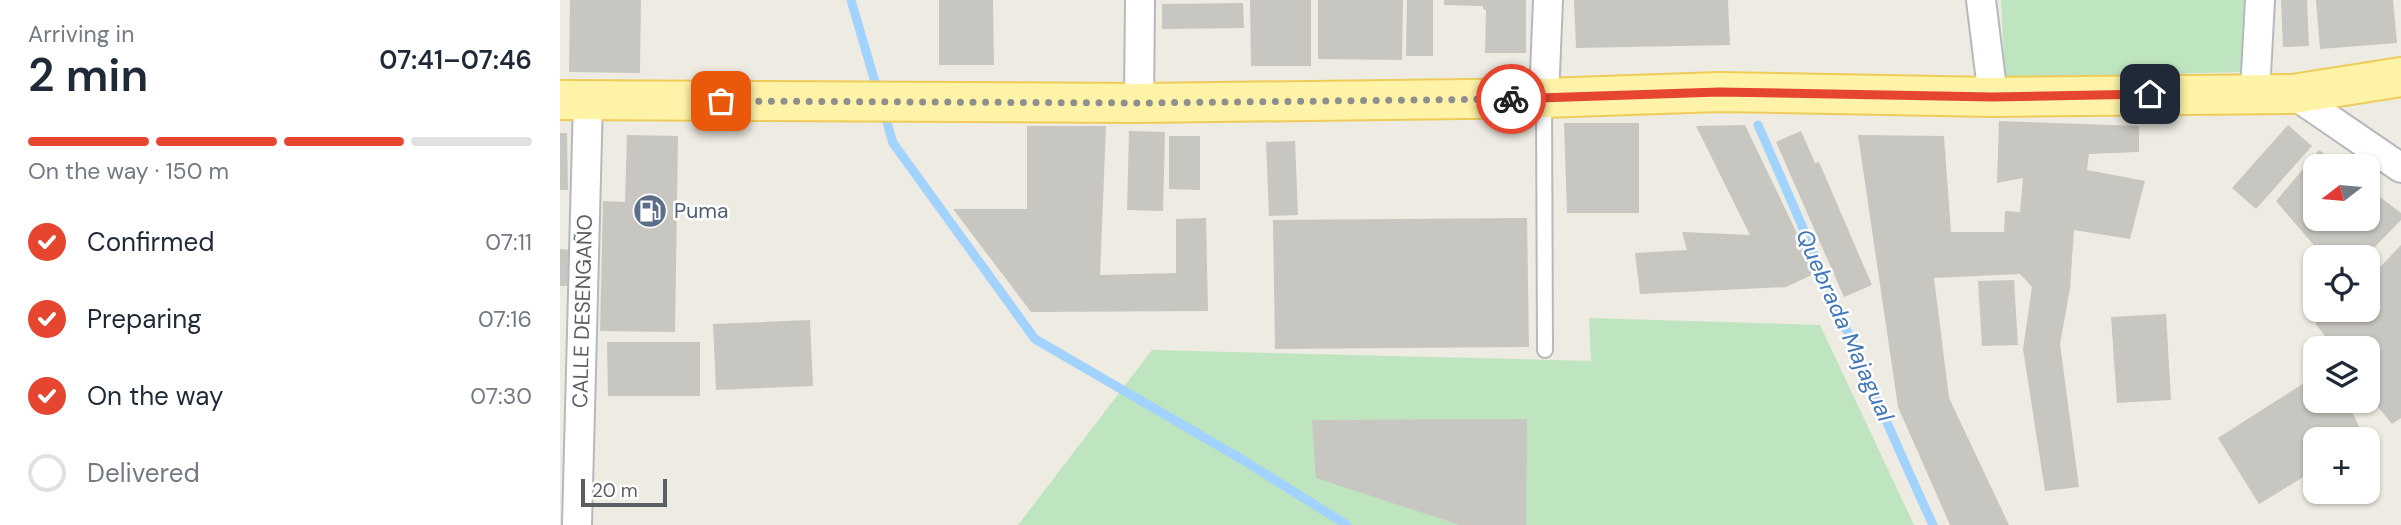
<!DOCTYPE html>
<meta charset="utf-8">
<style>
:root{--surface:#fff;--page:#f6f6f7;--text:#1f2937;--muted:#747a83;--line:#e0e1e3;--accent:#e6452f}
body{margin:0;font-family:"DM Sans",sans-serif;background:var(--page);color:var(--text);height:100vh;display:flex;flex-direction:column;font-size:26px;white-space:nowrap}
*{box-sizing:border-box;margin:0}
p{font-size:23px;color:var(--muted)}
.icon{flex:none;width:38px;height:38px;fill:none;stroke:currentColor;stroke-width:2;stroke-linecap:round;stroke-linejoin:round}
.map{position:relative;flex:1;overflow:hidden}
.panel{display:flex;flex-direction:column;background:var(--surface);width:560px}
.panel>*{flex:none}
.needle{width:46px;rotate:254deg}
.fabs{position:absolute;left:1743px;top:154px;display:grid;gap:14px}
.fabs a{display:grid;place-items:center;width:77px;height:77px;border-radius:14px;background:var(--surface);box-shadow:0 2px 5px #0004;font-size:35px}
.scale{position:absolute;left:21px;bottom:18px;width:86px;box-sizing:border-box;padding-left:7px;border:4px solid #5b5e63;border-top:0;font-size:19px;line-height:24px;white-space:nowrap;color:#5b5e63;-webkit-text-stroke:5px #fff;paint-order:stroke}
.pin{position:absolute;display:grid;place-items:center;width:60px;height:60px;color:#fff;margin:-30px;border-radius:14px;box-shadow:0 4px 10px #0006}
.courier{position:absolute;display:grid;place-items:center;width:70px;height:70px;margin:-35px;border:5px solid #e6452f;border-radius:50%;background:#fff;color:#222;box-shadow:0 2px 9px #0007}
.overview em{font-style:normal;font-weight:600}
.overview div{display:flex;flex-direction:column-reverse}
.overview{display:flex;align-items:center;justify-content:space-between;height:119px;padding:0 28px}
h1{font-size:46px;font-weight:600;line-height:52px}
.bar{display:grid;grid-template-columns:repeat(4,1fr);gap:10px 7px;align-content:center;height:84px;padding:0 28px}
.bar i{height:9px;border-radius:5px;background:var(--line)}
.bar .active{background:var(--accent)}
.bar p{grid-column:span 4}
ol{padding:0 28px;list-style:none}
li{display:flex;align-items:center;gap:21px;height:77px}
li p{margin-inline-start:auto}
li .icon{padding:7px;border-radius:50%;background:var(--accent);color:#fff;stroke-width:4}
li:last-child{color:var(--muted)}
li i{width:38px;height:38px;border:4px solid var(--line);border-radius:50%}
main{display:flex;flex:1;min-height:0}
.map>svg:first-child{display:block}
.green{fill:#bfe5c0}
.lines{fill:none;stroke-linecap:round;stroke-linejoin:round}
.stream{stroke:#a2d2fe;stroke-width:9}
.building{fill:#c8c6c0}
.service-casing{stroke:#b5b8bd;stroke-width:18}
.minor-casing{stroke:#b5b8bd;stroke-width:32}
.primary-casing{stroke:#efcc5a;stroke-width:42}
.service{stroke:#fff;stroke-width:14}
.minor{stroke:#fff;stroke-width:28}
.primary{stroke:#fef3a7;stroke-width:38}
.done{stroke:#8e8f8f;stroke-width:7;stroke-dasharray:0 12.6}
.route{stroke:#e6452f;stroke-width:9}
.labels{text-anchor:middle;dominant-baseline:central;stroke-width:5;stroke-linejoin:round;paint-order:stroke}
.service-label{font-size:21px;fill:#4e5e75;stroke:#fff;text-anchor:start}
.street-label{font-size:21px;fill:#5b5e63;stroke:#fff}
.water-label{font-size:23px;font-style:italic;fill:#4277b8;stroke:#fff}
</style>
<main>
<section class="panel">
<div class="overview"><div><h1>2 min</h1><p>Arriving in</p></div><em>07:41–07:46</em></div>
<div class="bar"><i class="active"></i><i class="active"></i><i class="active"></i><i></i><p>On the way · 150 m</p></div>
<ol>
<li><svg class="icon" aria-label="check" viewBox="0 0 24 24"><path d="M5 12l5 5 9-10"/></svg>Confirmed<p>07:11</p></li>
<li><svg class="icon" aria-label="check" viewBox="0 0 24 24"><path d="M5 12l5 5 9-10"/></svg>Preparing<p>07:16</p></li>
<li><svg class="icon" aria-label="check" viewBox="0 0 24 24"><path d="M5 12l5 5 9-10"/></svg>On the way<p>07:30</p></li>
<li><i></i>Delivered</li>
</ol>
</section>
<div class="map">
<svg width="1841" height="525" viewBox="0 0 1841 525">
<rect width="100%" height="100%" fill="#edebe2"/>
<path class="green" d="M1441,0h245l-1,72 -240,6z
M1029,318l231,7 94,200h-896l134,-175 439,11z"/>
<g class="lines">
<path class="stream" d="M291,0l27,92
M324,112l9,31 142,196 208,121 104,65
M1198,125c59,133 114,268 175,400"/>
</g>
<path class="building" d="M10,0h71l-1,73 -71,-1z
M379,0h54l1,65h-55z
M690,0h61v66h-60z
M758,0h85l-1,60 -84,-1z
M847,0h26v56h-27z
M884,0h82v53h-41l1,-43 -3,-1v-3l-39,-1z
M1014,0h154l2,45 -154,3z
M1721,0h26l2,46 -26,1z
M1756,0h77l4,43 -77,6z
M683,3l1,25 -82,1v-25z
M1439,121l140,5v26l-50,2 -2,16 58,11 -15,58 -56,-9 -4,58 -10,56 19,143 -34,4 -22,-142 9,-62 -12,-13 -86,4 15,120 60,127h-59l-52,-118 -40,-272 86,1 7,96h53l1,-21 15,1 3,-34 -26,5z
M1004,123h75v90h-72z
M1185,125l71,148 -30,14 -146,7 -5,-41 52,-3 -5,-18 68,3 -54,-109z
M1728,125l24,21 -56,63 -24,-21z
M467,126h79l-6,149 76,-2v-54l30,-1 2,93 -177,1 -78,-103h74z
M569,131l36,1 -2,79 -36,-1z
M1241,131l14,32 4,-1 53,123 -28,12 -68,-155z
M0,133h7l1,57h-8z
M67,135l51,1 -3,196 -75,-1 3,-130 22,1z
M609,136h31v54l-31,-1z
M735,141l3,74 -29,1 -3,-74z
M1759,150l21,16h-25v53h53v-31l33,25v7l-36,37h-41l-48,-56z
M967,218l2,129 -254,2 -2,-129z
M1841,245v173l-9,6 -19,-23 -21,11 13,27h-50v31l-56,34 -41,-66 97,-62v25h53v-53h-34l-19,-25 19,-13h34v-30z
M0,249l10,1 -2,36h-8z
M1454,280l4,65 -36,1 -4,-65z
M1606,314l5,86 -54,3 -6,-86z
M250,320l3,66 -97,4 -3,-66z
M47,342h93v54h-92z
M967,419l-1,106h-66l-144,-47 -4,-58z"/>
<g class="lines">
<g class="service-casing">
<path id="service" d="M984,100l1,250"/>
</g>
<g class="minor-casing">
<g id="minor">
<path d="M1421,0l12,97"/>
<path d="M1695,93l5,-93"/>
<path d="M1733,94l108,74"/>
<path d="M984,98l4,-98"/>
<path d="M579,103l1,-103"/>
<path id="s1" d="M17,525l11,-425"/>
</g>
</g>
<g class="primary-casing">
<path id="primary" d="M0,100l579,3 405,-5 175,-6 274,5 300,-3 108,-17"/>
</g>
<use href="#service" class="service"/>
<use href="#minor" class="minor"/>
<use href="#primary" class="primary"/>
</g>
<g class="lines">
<path class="done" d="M161,101l418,2 372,-4"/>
<path class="route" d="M951,99l208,-7 274,5 157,-3"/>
</g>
<defs>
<g id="fuel-disc" transform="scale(1.75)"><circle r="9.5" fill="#5c6f8a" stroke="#fff"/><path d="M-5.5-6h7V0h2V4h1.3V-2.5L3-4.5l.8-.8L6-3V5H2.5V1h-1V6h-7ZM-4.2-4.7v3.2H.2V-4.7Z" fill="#fff"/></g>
</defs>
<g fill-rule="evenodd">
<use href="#fuel-disc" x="90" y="211"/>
</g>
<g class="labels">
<g class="service-label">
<text x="114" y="211">Puma</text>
</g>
<g class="street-label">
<text stroke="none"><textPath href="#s1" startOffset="214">CALLE DESENGAÑO</textPath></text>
</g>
<g class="water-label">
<text transform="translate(1285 325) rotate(66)">Quebrada Majagual</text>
</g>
</g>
</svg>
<div class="fabs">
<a><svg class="needle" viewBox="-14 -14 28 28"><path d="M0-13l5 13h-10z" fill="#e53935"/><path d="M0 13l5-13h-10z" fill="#747a83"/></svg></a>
<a><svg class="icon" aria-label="locate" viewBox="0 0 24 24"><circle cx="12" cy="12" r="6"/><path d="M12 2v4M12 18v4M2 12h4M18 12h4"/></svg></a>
<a><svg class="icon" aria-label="layers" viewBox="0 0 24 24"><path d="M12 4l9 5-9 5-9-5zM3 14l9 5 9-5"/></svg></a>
<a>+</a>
</div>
<div class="scale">20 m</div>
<div class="pin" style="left:161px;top:101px;background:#ea580c"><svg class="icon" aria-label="bag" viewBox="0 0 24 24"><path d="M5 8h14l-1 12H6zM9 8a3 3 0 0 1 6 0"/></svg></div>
<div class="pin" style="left:1590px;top:94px;background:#1f2937"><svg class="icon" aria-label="home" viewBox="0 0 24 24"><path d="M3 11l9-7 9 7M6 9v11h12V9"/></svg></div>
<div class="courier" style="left:951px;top:99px"><svg class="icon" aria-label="bike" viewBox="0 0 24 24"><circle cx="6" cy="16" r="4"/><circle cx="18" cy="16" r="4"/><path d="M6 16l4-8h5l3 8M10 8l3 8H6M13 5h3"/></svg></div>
</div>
</main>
